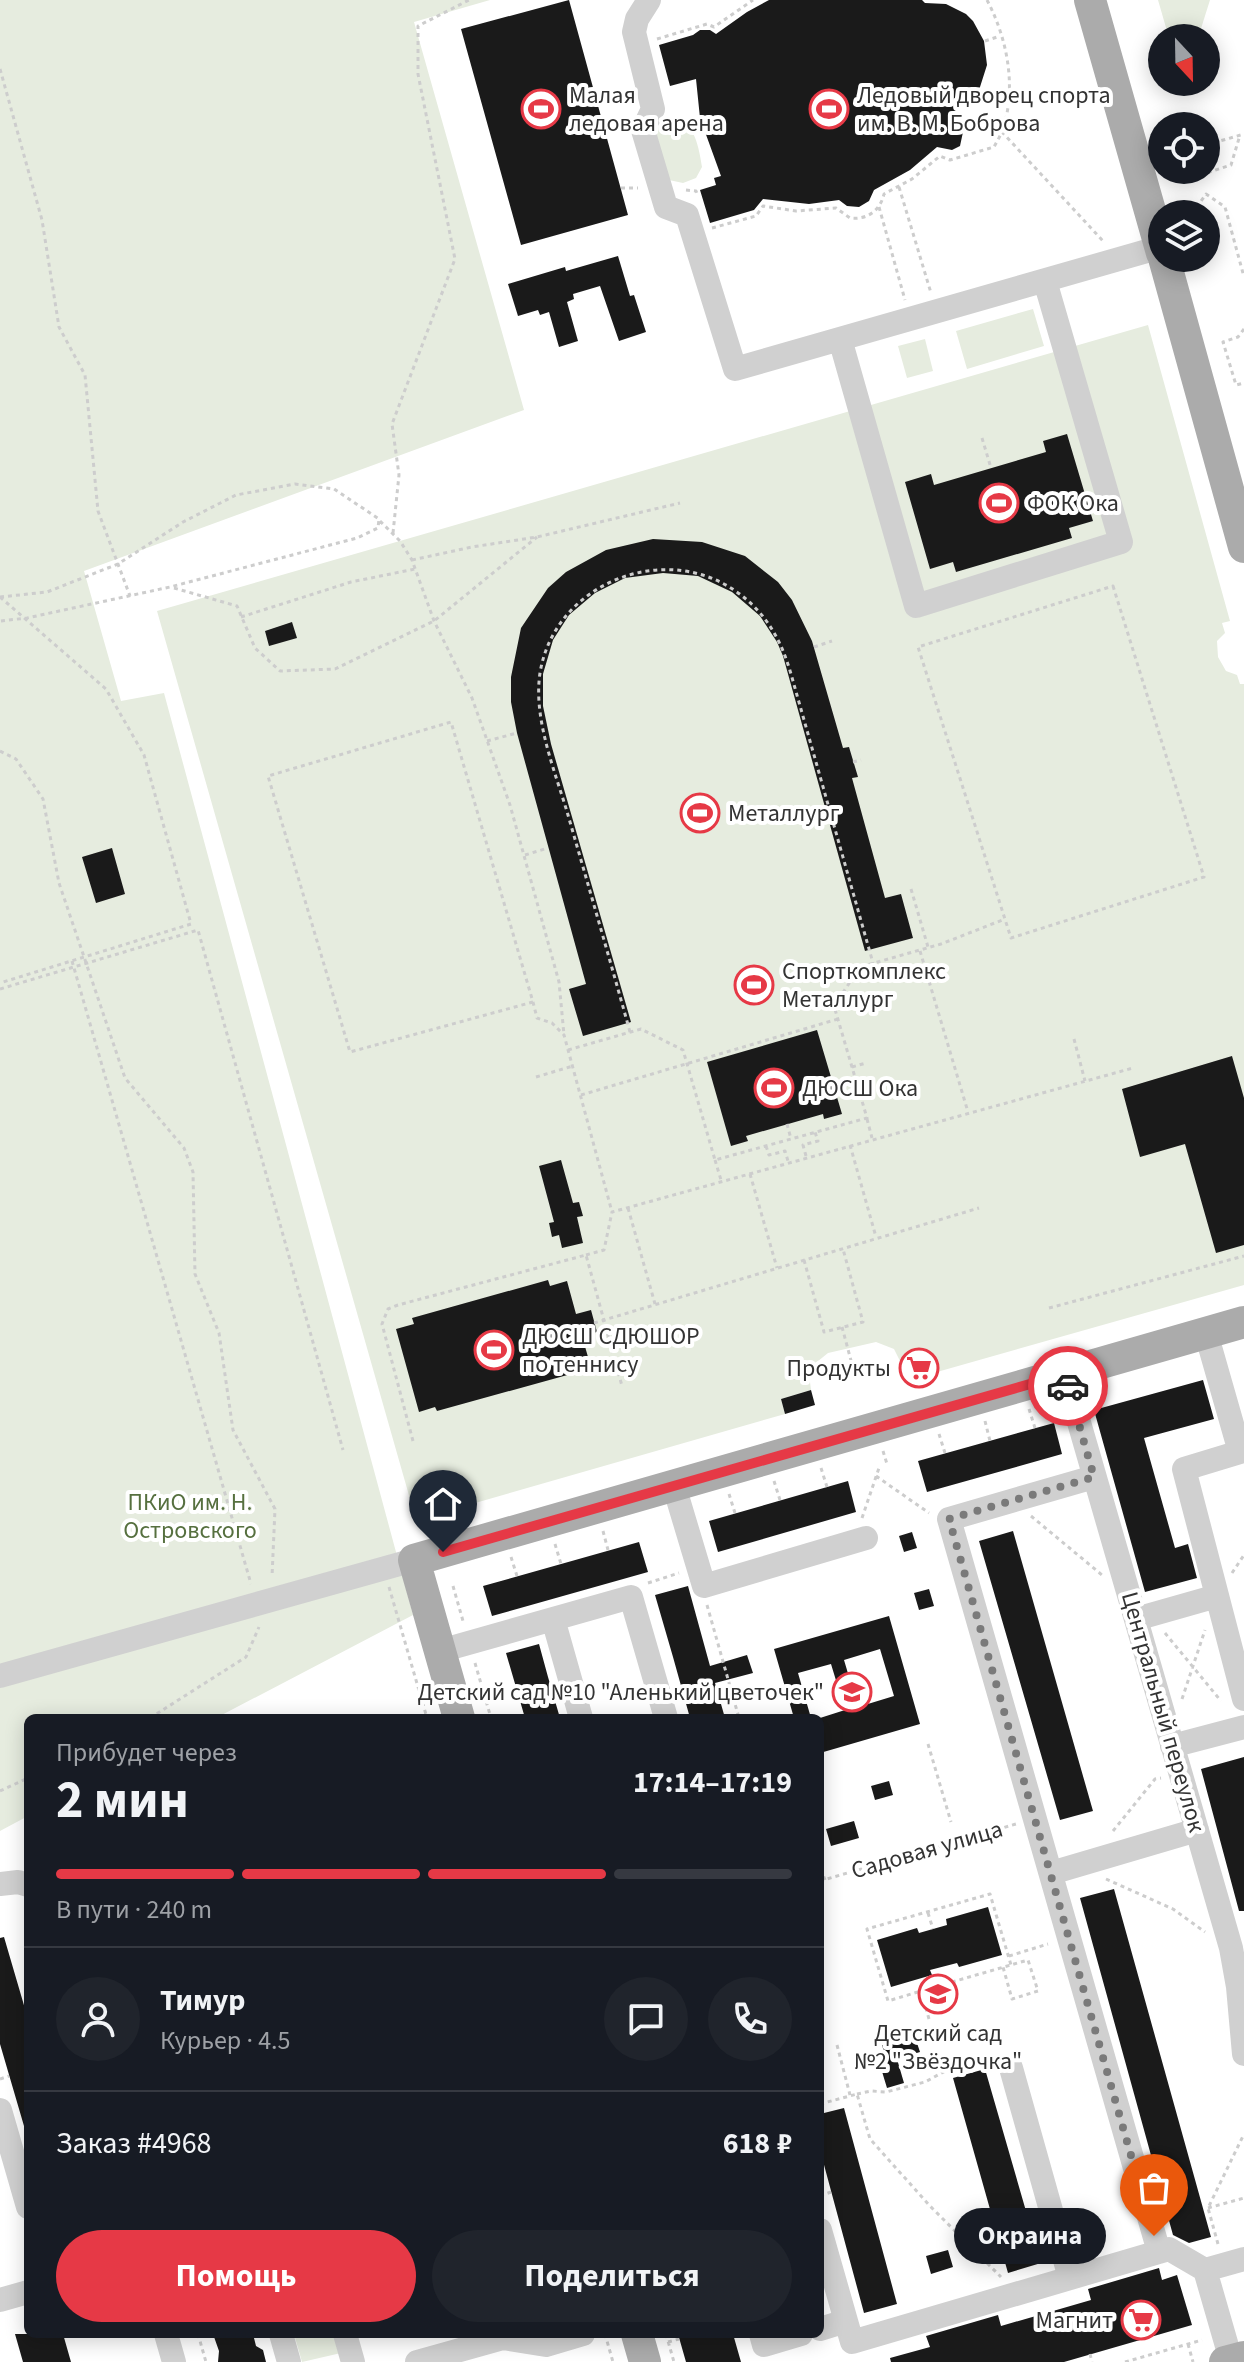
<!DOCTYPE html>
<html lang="ru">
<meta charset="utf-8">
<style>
:root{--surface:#171b24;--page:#20242c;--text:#f1f3f6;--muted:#9ea1a6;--line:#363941;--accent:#e63946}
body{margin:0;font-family:"Source Sans 3",sans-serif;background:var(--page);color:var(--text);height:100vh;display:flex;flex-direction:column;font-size:30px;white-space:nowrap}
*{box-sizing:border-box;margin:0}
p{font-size:26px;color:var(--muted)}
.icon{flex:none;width:44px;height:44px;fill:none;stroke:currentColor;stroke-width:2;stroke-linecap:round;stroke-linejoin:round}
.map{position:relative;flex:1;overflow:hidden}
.side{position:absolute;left:24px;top:1714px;width:800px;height:624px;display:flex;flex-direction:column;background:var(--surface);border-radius:12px;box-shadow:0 4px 20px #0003}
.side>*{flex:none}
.needle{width:52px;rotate:158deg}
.fabs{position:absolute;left:1148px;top:24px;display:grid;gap:16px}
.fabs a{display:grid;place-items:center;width:72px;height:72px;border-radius:50%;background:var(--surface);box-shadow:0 4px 20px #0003;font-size:40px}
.pin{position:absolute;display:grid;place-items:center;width:68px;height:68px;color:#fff;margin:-82px -34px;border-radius:50% 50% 50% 0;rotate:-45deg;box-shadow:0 0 8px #0007}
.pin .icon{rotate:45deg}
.courier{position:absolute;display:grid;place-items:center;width:80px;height:80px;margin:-40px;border:6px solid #e63946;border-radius:50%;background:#fff;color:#222;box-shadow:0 2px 10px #0007}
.bubble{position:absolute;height:56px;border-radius:28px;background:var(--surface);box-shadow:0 4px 20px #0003;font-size:26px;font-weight:700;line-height:56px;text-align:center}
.summary em{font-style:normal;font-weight:700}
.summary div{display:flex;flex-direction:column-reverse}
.summary{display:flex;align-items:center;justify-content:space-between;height:136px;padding:0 32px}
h1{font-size:52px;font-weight:700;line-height:60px}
.bar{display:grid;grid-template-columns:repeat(4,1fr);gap:12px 8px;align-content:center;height:96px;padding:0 32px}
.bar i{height:10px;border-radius:6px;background:var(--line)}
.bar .selected{background:var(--accent)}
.bar p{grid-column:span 4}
.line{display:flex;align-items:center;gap:20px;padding:0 32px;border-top:2px solid var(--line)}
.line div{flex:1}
.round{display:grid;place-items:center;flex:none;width:84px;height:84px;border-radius:42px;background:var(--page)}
.button{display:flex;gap:16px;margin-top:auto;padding:16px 32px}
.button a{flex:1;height:92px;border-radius:48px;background:var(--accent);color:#fff;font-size:32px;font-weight:700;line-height:92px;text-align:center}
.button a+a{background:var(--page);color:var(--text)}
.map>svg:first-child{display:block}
.green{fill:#e6ecdf}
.building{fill:#1a1a1a;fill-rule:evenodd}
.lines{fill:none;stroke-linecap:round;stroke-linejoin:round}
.path{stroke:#cdcdcd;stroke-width:3;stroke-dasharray:4 4;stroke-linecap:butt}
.minor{stroke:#d0d0d0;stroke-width:24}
.major{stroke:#ababab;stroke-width:32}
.done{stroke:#7a7a7a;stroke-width:8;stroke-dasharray:0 14.4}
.route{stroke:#e63946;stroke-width:10}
.labels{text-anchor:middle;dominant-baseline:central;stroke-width:8;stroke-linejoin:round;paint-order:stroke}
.poi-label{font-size:24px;fill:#333;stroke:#fff;text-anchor:start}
.park-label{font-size:24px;fill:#56703f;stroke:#fff}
.street-label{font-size:24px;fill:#333;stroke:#fff}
</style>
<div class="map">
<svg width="1244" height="2362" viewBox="0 0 1244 2362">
<rect width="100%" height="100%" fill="#fff"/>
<path class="green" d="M0,0h490l-76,22 110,388 -440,161 37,130 43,-8 249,922 -197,103h-188v98l-28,15z
M1158,0h52l-12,38h-29z
M674,118c21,3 25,31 28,49l-6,11 -13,5 -14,-3 -14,-46 5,-11z
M1033,309l11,37 -77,23 -11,-38z
M1148,325l82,296 -8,2 3,10 -8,8 1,16 8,14 11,4 3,9h4v601l-307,87 -5,-15 -30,8 -8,-16 -18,-7 -48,11 -16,13 -3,8 2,16 -30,9 4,15 -369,106 -259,-909z
M925,339l8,32 -26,7 -9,-32z
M294,2334h42l5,19 -39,9z"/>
<path class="building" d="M569,0l59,215 -107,30 -60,-216z
M769,0h153l3,3 21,1 20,10 7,7 11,20 3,24 -7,22 -7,10 -23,18 13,17 -3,14 -8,4 -15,-3 -27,23 -36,20 -5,11 -10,6 -12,-1 -8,-6 -30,4 -46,-5 -9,11 -44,13 -10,-33 16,-5 -2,-7 7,-2 -21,-58 -4,-39 -26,7 -11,-41 34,-10 7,-5h10l6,4 31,-22z
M618,256l12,40 4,-1 12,37 -27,9 -19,-55 -27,8 1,5 -7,3 11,39 -19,6 -10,-35 -9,3 -2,-5 -20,6 -10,-32 57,-17 1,4z
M1067,434l26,87 -24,7 3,10 -116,34 -3,-10 -23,7 -25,-87 26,-8 3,11 112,-33 -3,-11z
M653,539l49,3 43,14 33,26 14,18 20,41 31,107 6,-1 9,30 -6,1 33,120 16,-4 12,44 -48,13 -82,-295 -6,-14 -17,-26 -28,-24 -34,-16 -35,-3 -38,5 -30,15 -26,22 -16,25 -10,34v32l8,38 80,278 -48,14 -14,-47 17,-5 -69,-251 -6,-31v-25l10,-49 27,-40 18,-16 40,-22z
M292,622l5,16 -28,8 -4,-15z
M112,848l13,46 -29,9 -14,-46z
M817,1030l25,84 -18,5 -1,-5 -77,22 2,5 -17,5 -24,-84z
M1232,1056l12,42v147l-28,8 -31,-109 -45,13 -18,-68z
M561,1160l12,43 6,-1 4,14 -6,1 6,26 -21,5 -3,-13 -7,2 -3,-14 5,-1 -15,-56z
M548,1280l2,6 17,-5 9,33 15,-4 6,22 -15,4 8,28 -20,6 1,4 -134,37 -2,-4 -16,5 -23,-83 18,-5 -2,-6z
M932,1356l5,16 -31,8 -4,-15z
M1203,1380l11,39 -70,19 31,110 13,-4 9,34 -52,14 -51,-182z
M811,1390l4,15 -30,9 -4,-15z
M1054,1423l8,31 -135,38 -9,-31z
M848,1481l8,31 -138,40 -9,-31z
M1013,1531l80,280 -33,9 -81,-279z
M912,1532l5,16 -13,4 -5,-16z
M639,1542l9,30 -156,44 -9,-30z
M688,1586l22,80 37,-11 6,18 -38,10 10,35h-35l-17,-61 -18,-62z
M929,1589l5,17 -15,4 -5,-17z
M889,1616l31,108 -100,29v-35l25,-8 -14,-46 -33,9 13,45h-17l-20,-69zM880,1649l14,47 -36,11 -14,-47z
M539,1644l9,33 12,41h-35l-19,-65z
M1244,1757v154h-5l-38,-142z
M889,1781l4,14 -18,5 -4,-14z
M854,1821l5,17 -28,8 -5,-17z
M1114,1889l97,348 -22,6 -16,-8 -93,-337z
M988,1907l14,48 -43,12 -2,-4 -27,7 2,5 -41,12 -14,-47 40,-12 2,5 28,-8 -1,-6z
M4,1937l24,82v107h-4l-24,-82v-106z
M914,2034l6,18 -23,7 7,24 -17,5 -10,-33 7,-2 -2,-9z
M985,2069l56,194 -33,10 -55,-195z
M844,2108l53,196 -33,9 -44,-163v-36z
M948,2250l5,17 -22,7 -5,-18z
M1159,2268l3,12 15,-5 15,50 -128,37h-173l-1,-4 40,-11 -4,-11 72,-21 3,11 90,-26 -3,-11z
M15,2334h48l8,28h-48z
M213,2334h40l3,12 7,4 3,12h-48l1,-11z
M678,2334h55l8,28h-55z"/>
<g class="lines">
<path class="path" d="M987,0c21,40 30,89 15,132l101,109
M657,39l50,-15 7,3 39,-27
M985,41l15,-5
M0,69l42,151 17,107 26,48 13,136 32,85
M1206,145l38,-11
M1200,175l31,-10 9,-30
M899,187l32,106
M621,188h17
M686,190l10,1 2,5
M879,207l26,93
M1192,214l14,-20 19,13 19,70
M712,228l44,-12 7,-10 33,5 40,-3 14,10c17,2 30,-7 34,-24l28,-15 28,-23 10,4 44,-13 8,-15
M1244,329l-6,8 -15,5 13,43 8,-2
M982,438l9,30
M380,521l20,20 12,19 22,61 38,77 38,107 49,177 5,53
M393,533l6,-58 -7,-51 63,-165 -37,-185v-48l51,-26
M412,560l60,-13 65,-10 143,-34
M1113,586l91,291 -193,61 -93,-291z
M174,588l63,18 18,42 25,23 55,-2 99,-48 103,-84
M0,597l47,-5 71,-28 65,-42 53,-27 59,-11 39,5 45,30 -1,9 -21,10 -187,49 -143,31 -27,3
M0,597l106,92 38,66 47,169 -191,59
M241,617l110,-35 64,-13
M814,647l18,-6
M487,741l30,-8
M0,751l16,8 27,40 16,84 66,195 59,70 9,24 2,102 24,59 14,97 42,79 -3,68
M853,762l8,-2
M525,855l23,-7
M911,889l17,58
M920,951l48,161
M72,961l179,623
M0,989l198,-59 145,520
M533,1002l-183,50 -82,-276 183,-54 82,280 4,16 15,5 12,12 48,177
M630,1032c-20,-72 -41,-144 -62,-217 -13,-44 -35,-96 -28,-142 14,-88 121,-132 194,-83 31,21 47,49 57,84l82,289
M1074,1039l11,42
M568,1050l73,-21 42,21 32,110 152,-42 -33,-112 26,-39 81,-23 64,-25
M852,1067l14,-4
M536,1077l37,-11
M581,1095l257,-76
M867,1119l5,19
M787,1124l4,15
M850,1145l26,92
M766,1146l3,9 16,-4 3,10
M806,1156l-3,-11 15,-4 -3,-9
M715,1160l6,20
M750,1174l27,94
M628,1208l27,96
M586,1255l18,-5 8,-38 521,-144
M804,1260l20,72 39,-10 -20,-73
M1049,1308l195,-52
M594,1323l385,-115
M842,1327l11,41
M1029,1409l6,19
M985,1421l5,20
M939,1434l6,19
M413,1441l-31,-117 6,-15 10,-4 188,-50 36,131
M883,1451l4,13
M821,1468l6,19
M876,1476l53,37
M774,1481l6,19
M729,1494l6,19
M1031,1516l71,59
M862,1518l18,-53
M603,1531l5,19
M555,1544l6,20
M511,1557l6,19
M1232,1573l12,-18
M648,1583l31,-10
M453,1586l10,35
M389,1587l38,131
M707,1605l32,113
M1165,1633l56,68
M475,1663l16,55
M1182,1699l23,-69
M150,1718l96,-61 13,-30
M928,1744l23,78
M0,1791l28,-13
M1113,1831l42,-52 6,-1
M821,1869l4,11
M1106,1879l67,30 32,23
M820,1881l196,-57
M928,1913l5,16
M1009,1956l39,-12
M921,1991l107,-31 10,31 -26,8 -9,-32
M929,2019l-8,-28 -33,10 -21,-72 123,-35 21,71
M837,2045l13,50
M0,2079l9,-3
M857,2094l14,-3 15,1 39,-10 24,-13 45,-13
M820,2104l37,-10 13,45 60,67 71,71
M820,2196l11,-4
M1208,2208l36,-10
M1218,2244l-10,-36 36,-74
M198,2334l8,28
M605,2334l8,28
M666,2334l8,28
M668,2342l11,-3
M1188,2344l5,18
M1090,2354l2,8
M1125,2362l77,-22"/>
<path class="minor" d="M649,0l-12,19 -3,13 19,77 -10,21 23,77 21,8 48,154 426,-122
M840,339l76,267 205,-64 -76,-261
M1206,1333l34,119 -56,17 60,230
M1065,1374l166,574 7,39 6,67
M1094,1477l-145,42 210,733
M674,1486l30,100 162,-48
M553,1619l28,99
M1136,1619l81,-23
M440,1651l191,-54 35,121
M0,1676l414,-116
M1172,1746l72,-19
M1051,1873l146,-43
M0,1884l18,-2 10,3
M1011,2068l59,210
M0,2110l28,97
M820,2230l26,91
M1205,2270l26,90
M0,2300l28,-8
M820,2329l26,-8 6,21 317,-93 36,21 39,-11
M166,2334l8,28
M281,2334l8,28
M345,2334l8,28
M761,2334l3,11 37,-11
M417,2362l86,-24 43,7 37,-11"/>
<path class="major" d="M1090,0l72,253
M1164,258l80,289
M459,1718l-45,-158 830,-238
M637,2334l8,28
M1225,2362l19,-5"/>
</g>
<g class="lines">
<path class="done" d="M1068,1386l26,91 -145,42 205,717"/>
<path class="route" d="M443,1552l622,-178 3,12"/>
</g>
<defs>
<g id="stadium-ring" transform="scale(2)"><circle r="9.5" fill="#fff" stroke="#e63946" stroke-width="1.5"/><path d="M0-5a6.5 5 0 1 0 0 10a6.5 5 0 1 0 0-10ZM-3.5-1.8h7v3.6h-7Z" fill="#e63946"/></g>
<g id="supermarket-ring" transform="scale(2)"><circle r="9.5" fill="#fff" stroke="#e63946" stroke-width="1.5"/><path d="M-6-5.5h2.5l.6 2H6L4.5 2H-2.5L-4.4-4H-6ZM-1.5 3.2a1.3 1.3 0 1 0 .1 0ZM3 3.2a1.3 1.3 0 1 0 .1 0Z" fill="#e63946"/></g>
<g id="school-ring" transform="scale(2)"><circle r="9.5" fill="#fff" stroke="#e63946" stroke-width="1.5"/><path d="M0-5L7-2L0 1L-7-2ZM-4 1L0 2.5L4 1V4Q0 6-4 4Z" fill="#e63946"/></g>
</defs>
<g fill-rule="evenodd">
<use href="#stadium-ring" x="541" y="109"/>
<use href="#stadium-ring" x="829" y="109"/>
<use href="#stadium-ring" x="999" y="503"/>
<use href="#stadium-ring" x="700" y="813"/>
<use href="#stadium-ring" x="754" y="985"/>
<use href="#stadium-ring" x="774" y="1088"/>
<use href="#stadium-ring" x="494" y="1350"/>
<use href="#supermarket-ring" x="919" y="1368"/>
<use href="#school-ring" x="852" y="1692"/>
<use href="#school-ring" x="938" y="1994"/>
<use href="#supermarket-ring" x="1141" y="2320"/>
</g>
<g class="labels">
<g class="poi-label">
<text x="569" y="95">Малая<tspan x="569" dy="28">ледовая арена</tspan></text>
<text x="857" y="95">Ледовый дворец спорта<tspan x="857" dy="28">им. В. М. Боброва</tspan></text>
<text x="1027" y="503">ФОК Ока</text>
<text x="728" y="813">Металлург</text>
<text x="782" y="971">Спорткомплекс<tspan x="782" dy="28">Металлург</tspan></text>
<text x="802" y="1088">ДЮСШ Ока</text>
<text x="522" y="1336">ДЮСШ СДЮШОР<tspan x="522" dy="28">по теннису</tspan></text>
<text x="891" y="1368" text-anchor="end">Продукты</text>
<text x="824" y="1692" text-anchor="end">Детский сад №10 "Аленький цветочек"</text>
<text x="938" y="2033" text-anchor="middle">Детский сад<tspan x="938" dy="28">№2 "Звёздочка"</tspan></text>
<text x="1113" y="2320" text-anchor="end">Магнит</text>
</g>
<g class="park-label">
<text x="190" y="1502">ПКиО им. Н.<tspan x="190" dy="28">Островского</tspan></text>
</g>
<g class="street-label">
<text transform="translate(1163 1712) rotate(74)">Центральный переулок</text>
<text transform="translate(927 1850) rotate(-16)">Садовая улица</text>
</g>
</g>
</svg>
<div class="fabs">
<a><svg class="needle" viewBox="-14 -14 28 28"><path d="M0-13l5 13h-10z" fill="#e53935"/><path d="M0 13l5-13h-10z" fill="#9ea1a6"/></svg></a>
<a><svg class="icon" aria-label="locate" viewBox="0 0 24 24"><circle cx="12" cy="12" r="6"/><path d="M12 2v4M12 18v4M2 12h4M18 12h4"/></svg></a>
<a><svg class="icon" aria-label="layers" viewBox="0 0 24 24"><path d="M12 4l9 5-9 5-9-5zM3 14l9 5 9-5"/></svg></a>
</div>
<div class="pin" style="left:1154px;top:2236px;background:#ea580c"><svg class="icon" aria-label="bag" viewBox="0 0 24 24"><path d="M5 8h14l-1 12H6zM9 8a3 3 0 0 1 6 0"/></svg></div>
<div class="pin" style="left:443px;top:1552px;background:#1f2937"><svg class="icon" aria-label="home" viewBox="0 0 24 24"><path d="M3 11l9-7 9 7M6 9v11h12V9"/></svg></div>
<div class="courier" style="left:1068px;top:1386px"><svg class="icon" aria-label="car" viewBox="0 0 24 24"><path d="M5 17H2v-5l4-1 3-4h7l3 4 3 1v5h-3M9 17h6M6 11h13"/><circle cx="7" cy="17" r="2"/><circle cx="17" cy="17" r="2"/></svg></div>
<div class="bubble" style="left:954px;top:2208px;width:152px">Окраина</div>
<section class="side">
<div class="summary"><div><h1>2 мин</h1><p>Прибудет через</p></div><em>17:14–17:19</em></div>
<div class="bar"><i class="selected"></i><i class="selected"></i><i class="selected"></i><i></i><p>В пути · 240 m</p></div>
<div class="line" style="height:144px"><a class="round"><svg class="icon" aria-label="person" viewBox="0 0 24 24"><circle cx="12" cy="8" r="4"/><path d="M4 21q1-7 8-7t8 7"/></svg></a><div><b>Тимур</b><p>Курьер · 4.5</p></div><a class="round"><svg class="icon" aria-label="chat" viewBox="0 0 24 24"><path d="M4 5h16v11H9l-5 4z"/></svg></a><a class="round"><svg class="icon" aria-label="phone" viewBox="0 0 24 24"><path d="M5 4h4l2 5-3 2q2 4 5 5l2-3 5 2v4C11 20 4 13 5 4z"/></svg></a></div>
<div class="line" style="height:104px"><div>Заказ #4968</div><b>618 ₽</b></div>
<div class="button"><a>Помощь</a><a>Поделиться</a></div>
</section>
</div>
